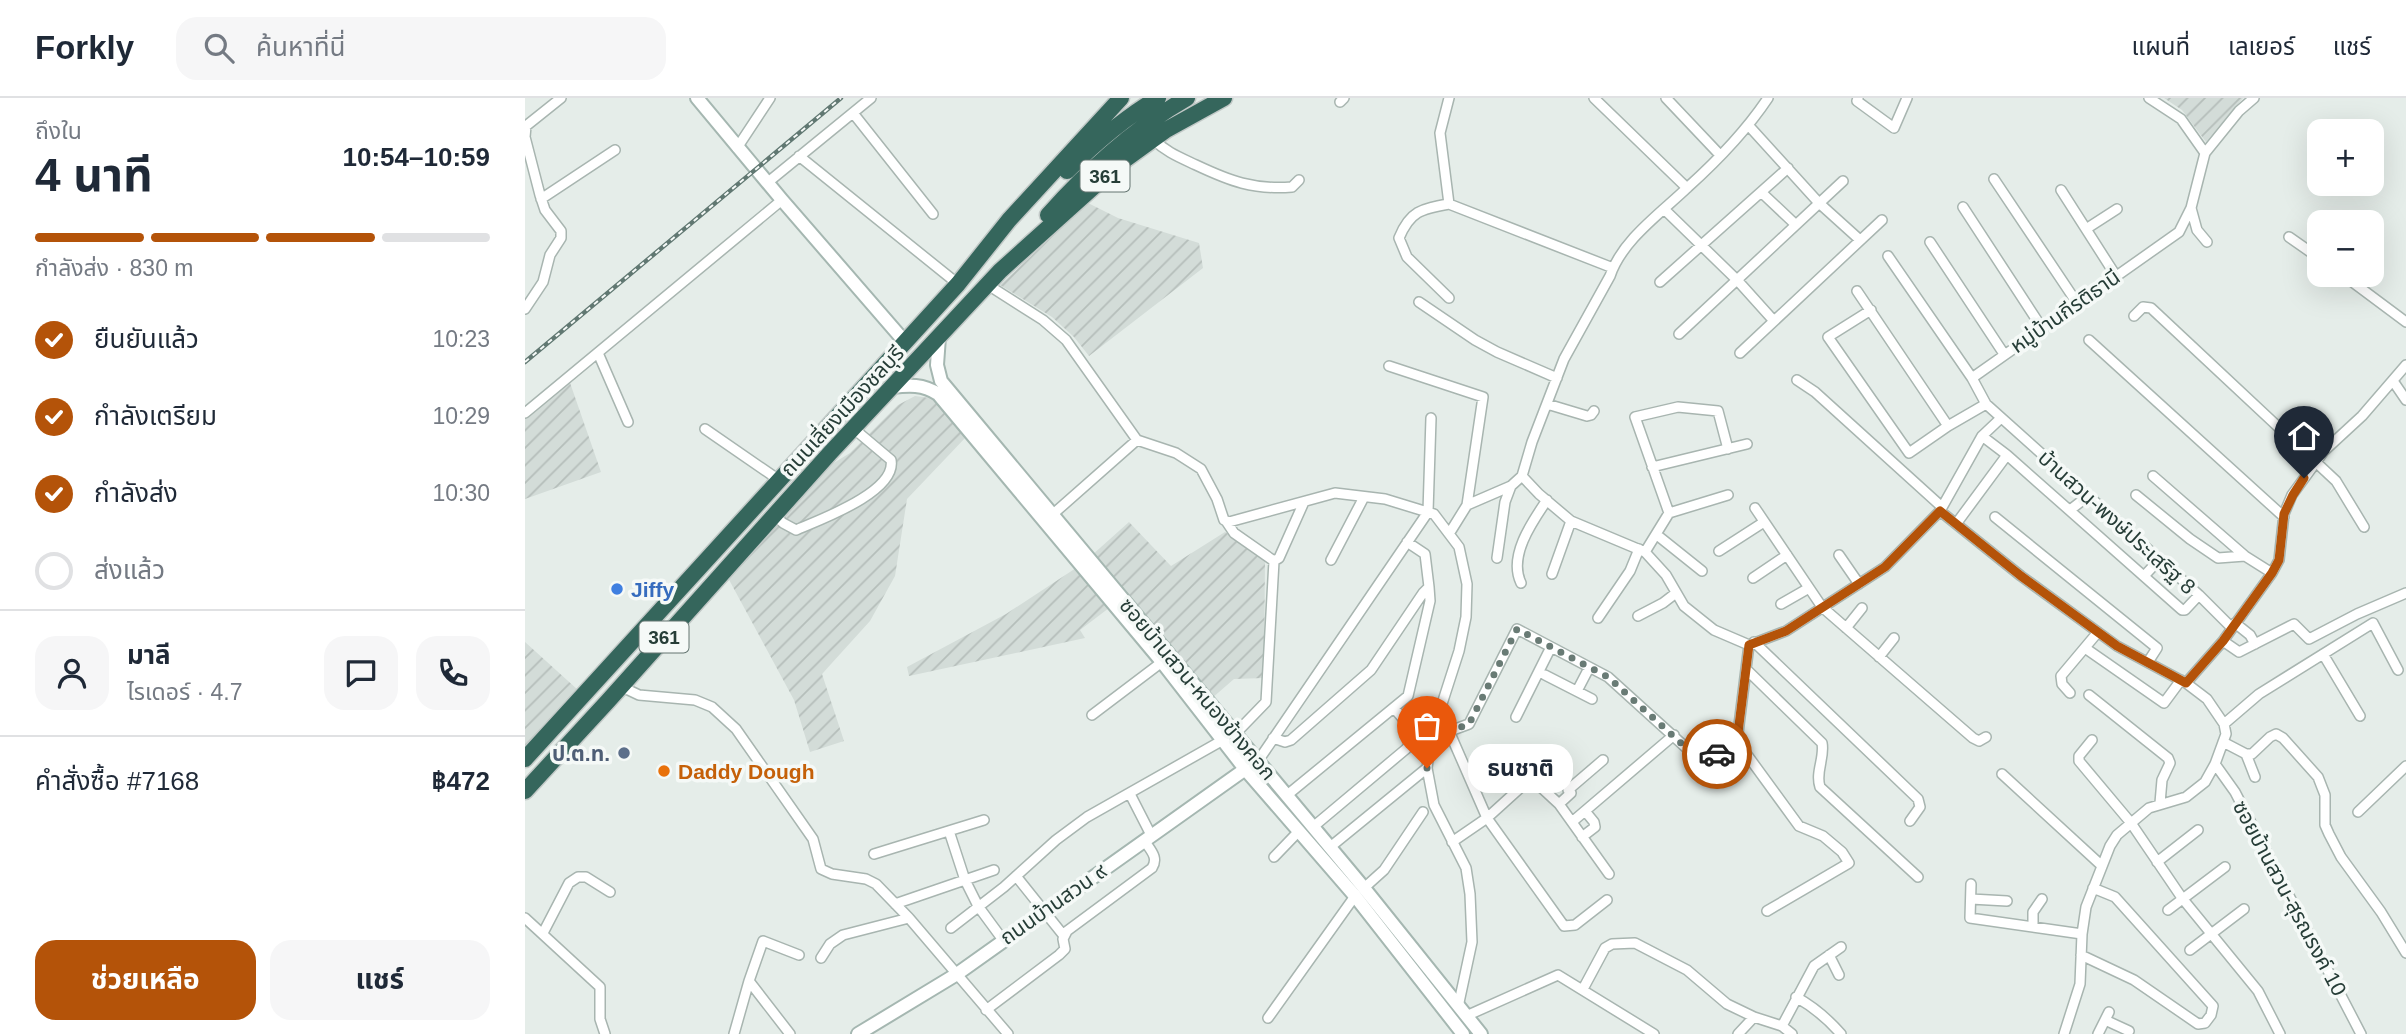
<!DOCTYPE html>
<html lang="th">
<meta charset="utf-8">
<style>
:root{--surface:#fff;--page:#f6f6f7;--text:#1f2937;--muted:#747a83;--line:#e0e1e3;--accent:#b45309}
body{margin:0;font-family:Helvetica,"Noto Sans Thai",sans-serif;background:var(--page);color:var(--text);height:100vh;display:flex;flex-direction:column;font-size:26px;white-space:nowrap}
*{box-sizing:border-box;margin:0}
p{font-size:23px;color:var(--muted)}
.icon{flex:none;width:38px;height:38px;fill:none;stroke:currentColor;stroke-width:2;stroke-linecap:round;stroke-linejoin:round}
.map{position:relative;flex:1;overflow:hidden}
.panel{display:flex;flex-direction:column;background:var(--surface);width:525px}
.panel>*{flex:none}
.buttons{position:absolute;left:1782px;top:21px;display:grid;gap:14px}
.buttons a{display:grid;place-items:center;width:77px;height:77px;border-radius:14px;background:var(--surface);box-shadow:0 7px 28px #0002;font-size:35px}
.pin{position:absolute;display:grid;place-items:center;width:60px;height:60px;color:#fff;margin:-72px -30px;border-radius:50% 50% 50% 0;rotate:-45deg;box-shadow:0 0 7px #0007}
.pin .icon{rotate:45deg}
.courier{position:absolute;display:grid;place-items:center;width:70px;height:70px;margin:-35px;border:5px solid #b45309;border-radius:50%;background:#fff;color:#222;box-shadow:0 2px 9px #0007}
.bubble{position:absolute;height:49px;border-radius:21px;background:var(--surface);box-shadow:0 7px 28px #0002;font-size:23px;font-weight:700;line-height:49px;text-align:center}
.head em{font-style:normal;font-weight:700}
.head div{display:flex;flex-direction:column-reverse}
.head{display:flex;align-items:center;justify-content:space-between;height:119px;padding:0 35px}
h1{font-size:46px;font-weight:700;line-height:52px}
.bar{display:grid;grid-template-columns:repeat(4,1fr);gap:10px 7px;align-content:center;height:84px;padding:0 35px}
.bar i{height:9px;border-radius:5px;background:var(--line)}
.bar .on{background:var(--accent)}
.bar p{grid-column:span 4}
.line{display:flex;align-items:center;gap:18px;padding:0 35px;border-top:2px solid var(--line)}
.line div{flex:1}
.round{display:grid;place-items:center;flex:none;width:74px;height:74px;border-radius:21px;background:var(--page)}
ol{padding:0 35px;list-style:none}
li{display:flex;align-items:center;gap:21px;height:77px}
li p{margin-inline-start:auto}
li .icon{padding:7px;border-radius:50%;background:var(--accent);color:#fff;stroke-width:4}
li:last-child{color:var(--muted)}
li i{width:38px;height:38px;border:4px solid var(--line);border-radius:50%}
.cta{display:flex;gap:14px;margin-top:auto;padding:14px 35px}
.cta a{flex:1;height:80px;border-radius:21px;background:var(--accent);color:#fff;font-size:28px;font-weight:700;line-height:80px;text-align:center}
.cta a+a{background:var(--page);color:var(--text)}
header{display:flex;align-items:center;gap:42px;box-sizing:border-box;height:98px;padding:0 35px;background:var(--surface);border-bottom:2px solid var(--line)}
header strong{font-size:33px}
nav{display:flex;gap:38px;margin-inline-start:auto;font-size:24px}
.search{width:490px;height:63px;background:var(--page);display:flex;align-items:center;gap:18px;box-sizing:border-box;padding:0 24px;border-radius:21px;color:var(--muted);font-size:26px}
main{display:flex;flex:1;min-height:0}
.map>svg:first-child{display:block}
.industrial{fill:url(#industrial-furrows)}
.lines{fill:none;stroke-linecap:round;stroke-linejoin:round}
.street-casing{stroke:#a8b5b0;stroke-width:12}
.secondary-casing{stroke:#a5b7b1;stroke-width:16}
.highway-casing{stroke:#c2c9c7;stroke-width:19}
.street{stroke:#fff;stroke-width:9}
.secondary{stroke:#fff;stroke-width:12}
.highway{stroke:#35665c;stroke-width:16}
.rail-casing{stroke:#617872;stroke-width:4.5}
.rail{stroke:#f5f9f7;stroke-width:2;stroke-dasharray:5;stroke-linecap:butt}
.done{stroke:#697b75;stroke-width:7;stroke-dasharray:0 12.6}
.route{stroke:#b45309;stroke-width:9}
.shop-dot{fill:#3f7fe0;stroke:#f5f9f7;stroke-width:2.5}
.service-dot{fill:#5c6f8a;stroke:#f5f9f7;stroke-width:2.5}
.food-dot{fill:#e8710a;stroke:#f5f9f7;stroke-width:2.5}
.labels{text-anchor:middle;dominant-baseline:central;stroke-width:7;stroke-linejoin:round;paint-order:stroke}
.shield{fill:#f5f9f7;stroke:#647571;stroke-width:2}
.shield-label{font-size:19px;font-weight:bold;fill:#263d37}
.street-label{font-size:21px;fill:#263d37;stroke:#f5f9f7}
.shop-label{font-size:21px;font-weight:bold;fill:#366cbe;stroke:#f5f9f7;text-anchor:start}
.service-label{font-size:21px;font-weight:bold;fill:#4e5e75;stroke:#f5f9f7;text-anchor:end}
.food-label{font-size:21px;font-weight:bold;fill:#c56008;stroke:#f5f9f7;text-anchor:start}
</style>
<header>
<strong>Forkly</strong>
<div class="search"><svg class="icon" aria-label="search" viewBox="0 0 24 24"><circle cx="10" cy="10" r="6"/><path d="M15 15l6 6"/></svg>ค้นหาที่นี่</div>
<nav><a>แผนที่</a><a>เลเยอร์</a><a>แชร์</a></nav>
</header>
<main>
<section class="panel">
<div class="head"><div><h1>4 นาที</h1><p>ถึงใน</p></div><em>10:54–10:59</em></div>
<div class="bar"><i class="on"></i><i class="on"></i><i class="on"></i><i></i><p>กำลังส่ง · 830 m</p></div>
<ol>
<li><svg class="icon" aria-label="check" viewBox="0 0 24 24"><path d="M5 12l5 5 9-10"/></svg>ยืนยันแล้ว<p>10:23</p></li>
<li><svg class="icon" aria-label="check" viewBox="0 0 24 24"><path d="M5 12l5 5 9-10"/></svg>กำลังเตรียม<p>10:29</p></li>
<li><svg class="icon" aria-label="check" viewBox="0 0 24 24"><path d="M5 12l5 5 9-10"/></svg>กำลังส่ง<p>10:30</p></li>
<li><i></i>ส่งแล้ว</li>
</ol>
<div class="line" style="height:126px"><a class="round"><svg class="icon" aria-label="person" viewBox="0 0 24 24"><circle cx="12" cy="8" r="4"/><path d="M4 21q1-7 8-7t8 7"/></svg></a><div><b>มาลี</b><p>ไรเดอร์ · 4.7</p></div><a class="round"><svg class="icon" aria-label="chat" viewBox="0 0 24 24"><path d="M4 5h16v11H9l-5 4z"/></svg></a><a class="round"><svg class="icon" aria-label="phone" viewBox="0 0 24 24"><path d="M5 4h4l2 5-3 2q2 4 5 5l2-3 5 2v4C11 20 4 13 5 4z"/></svg></a></div>
<div class="line" style="height:91px"><div>คำสั่งซื้อ #7168</div><b>฿472</b></div>
<div class="cta"><a>ช่วยเหลือ</a><a>แชร์</a></div>
</section>
<div class="map">
<svg width="1881" height="936" viewBox="0 0 1881 936">
<defs>
<pattern id="industrial-furrows" width="10" height="10" patternUnits="userSpaceOnUse" patternTransform="scale(1.75)"><rect width="10" height="10" fill="#d3dcd8"/><path d="M-1 1l2-2M0 10L10 0M9 11l2-2" fill="none" stroke="#b5beba"/></pattern>
</defs>
<rect width="100%" height="100%" fill="#e5ede9"/>
<path class="industrial" d="M1639,0h79l-37,44 -24,-32z
M563,105l30,15 81,25 4,25 -114,88 -15,-19 -22,-20 -52,-32z
M43,279l33,95 -76,27v-86z
M390,298l15,2 7,5 29,34 -59,62 -12,77 -25,45 -48,53 22,67 -34,11 -16,-52 -67,-124 105,-112 18,-11 48,-48z
M604,424l42,44 54,-34 40,26 -1,120 -30,1 -23,20 -120,-143z
M551,470l33,40 -29,22 5,8 -176,38 -2,-9 99,-53z
M0,544l53,48 -53,58z"/>
<g class="lines">
<g class="street-casing">
<path id="street" d="M1069,0l93,90
M1141,0l54,57
M1333,0l-1,3 37,27 13,-30
M1624,0l32,21 24,34
M815,4l4,-4
M328,15l80,101
M1224,28l70,77 41,37
M628,41c13,13 26,18 43,26 34,16 57,25 96,22l7,-7
M212,50l33,-50
M274,58l159,128
M1469,81l83,124
M242,85l104,-85
M1536,92l55,86
M1236,94l35,33
M16,101l74,-49
M924,106l164,64
M924,106c-28,5 -39,7 -50,34l8,19 42,41
M924,106l-9,-71 9,-35
M1438,109l79,121
M1140,112l73,71 36,40
M1561,131l31,-20
M1764,139l30,21
M1405,144l74,112
M1682,144l-10,-12 -6,-22 14,-55 34,-42 15,-13
M1363,158l84,122 14,26 213,191 33,33
M1818,177l63,47
M1135,184l128,-114
M463,187l55,35 23,20 71,100 39,13 25,16 16,30 7,21 5,2 106,-29 50,6 49,15 25,33 8,37 -1,33 -7,34 -28,87 -4,30 7,37 32,63 4,26 2,48 -14,65
M1332,193l91,135
M894,204l56,38 22,12 60,26
M0,211l18,-27 7,-27 11,-17v-7l-16,-21 -5,-15 -15,-58 1,-11 35,-28
M1346,212l-43,27 81,116 39,-27 38,-22
M1609,218l9,-9 8,1 185,173 28,46
M1154,236l164,-153
M1564,242l195,177
M73,255l30,69
M1215,255l142,-133
M864,268l94,31 -16,108
M1447,280l207,-146 12,-24
M1272,282l18,12 127,115
M1868,283l13,19
M1022,306l40,12 4,-1 3,-4
M0,315l257,-213
M180,331l74,51
M1482,357l175,155h3l14,-15
M1127,369l95,-23
M997,378l17,18 32,27 74,31 21,23 18,31 30,24 35,15 37,-14 99,-64 55,-56 42,-75 18,-17
M1628,378l92,80 27,17
M1611,397l54,44 28,19 27,-2
M1230,410l67,99 151,131 6,3 7,-4
M1545,412l18,-14
M1415,413l81,65 96,70 69,37
M903,414l3,-94
M1144,415l59,-18
M249,417l9,8 13,7c23,-10 101,-38 95,-70l-38,-32
M527,417l85,-75
M1470,419l162,131 -9,14
M701,423l8,12 40,28
M1431,426l51,-69 -25,-19
M924,436l18,-29 44,-19 11,-10 10,-34 32,-83 46,-83c12,-36 51,-63 78,-89 30,-27 58,-56 80,-89
M1132,437l45,36
M1194,453l45,-29
M1120,454l24,-39 -34,-96 43,-10 40,4 10,38
M1314,457l20,29
M972,460l8,-56 6,-16
M806,462l33,-63
M749,463l5,-3 25,-56
M1027,476l19,-53
M1619,478l15,-16
M1228,480l34,-23
M996,485c-13,-27 11,-61 26,-83
M1256,506l28,-16
M1113,518l25,-13 13,-10
M1073,520l32,-47 9,-22
M1710,525l15,12 5,9
M1321,530l16,-20
M1698,543l16,11 55,-28 15,15 48,-25 49,-21
M1229,544l164,157 2,8 -10,14
M1560,550l79,55 17,-23
M1798,556l37,62
M1354,559l15,-19
M1221,571l76,74c3,15 -7,29 -2,44l98,90
M1020,577l47,24
M95,588l19,9 56,5 17,7 24,22 77,110 8,30 11,5 34,5 10,5 33,34 99,116
M1052,593l12,-23
M1545,595l-8,-9 -1,-8 37,-44
M1564,597l79,63 2,5 -8,17 -2,23
M869,610l23,27
M567,617l70,-53
M991,619l35,-70
M1699,626l35,-30 114,-71 25,47
M924,633l38,87 77,108 11,-1 32,-25
M710,636l31,-32 8,-141
M748,640l12,4 6,-2 80,-70 52,-77 6,-6 -4,-33 -18,-12
M1567,642l-13,16v5l52,62 51,75 76,93 22,43
M1212,643l62,85 24,10 19,16 7,11 -82,48
M1698,644l23,12h6l18,-17 6,-3 7,4 35,39 7,18v30l4,9 12,23 40,55 25,41
M1721,656l9,23
M733,663l170,-249
M1690,666l20,28 126,242
M1477,676l99,91
M605,696l21,41
M761,698l122,-100 22,-95 -1,-14
M1034,706l12,-11 -3,-3 35,-30
M1833,714l48,-46
M1047,724l102,-87
M788,729l93,-78 11,-14 14,3 38,-14 48,-95 91,48 95,86 34,-22 12,-96
M424,733l16,49 13,26 25,34
M1057,739l13,-10 -1,-5 -9,-11
M927,744l35,-24 44,-40 28,26 50,70
M804,750l98,-80
M349,756l110,-34
M749,759l25,-26
M1632,764l41,-32
M491,778l48,60
M1446,786l-1,34 112,16
M839,790l20,-18 39,-58
M1446,801l36,2
M370,806l99,-34
M1643,812l57,-43
M0,820l75,69v32l5,15
M1508,829v-15l9,-13
M426,830l53,-41 52,-47 31,-23 136,-77
M18,835l26,-50 9,-6h8l24,15
M1665,852l54,-41
M1304,857l10,20
M1556,857l53,25 64,44 7,-1 6,-8 2,-9 -98,-109 -22,-9
M296,860l9,-14 13,-9 66,-17
M224,883l14,-40 36,14
M1058,891l22,-41 7,-4 23,-1 52,27 40,34 27,13
M1271,899c18,10 31,21 45,37
M461,912l73,-55 6,-6 -2,-10 4,-8 85,-63c7,-11 -2,-18 -8,-28
M941,918l92,-41 96,59
M743,920l87,-122
M1580,922l24,11
M1257,928l32,-60 27,-19
M209,936l15,-53 41,53
M1213,936l16,-17 28,9 10,8
M1539,936l16,-50 2,-50 4,-27 24,-61 7,-11 32,-27 37,-11 19,-15 10,-18 11,-30 -2,-10 -17,-25 -21,-16 37,-42 49,-68 7,-13 5,-46 8,-19 32,-44 38,-35 44,-51
M1573,936l11,-22"/>
</g>
<g class="secondary-casing">
<path id="secondary" d="M172,0l85,102 123,142
M414,239l-2,28 4,16 423,507 117,146
M367,289c17,-2 31,-3 46,7l224,268 83,107 110,127 108,138
M333,936l99,-60 294,-209"/>
</g>
<g class="highway-casing">
<path id="highway" d="M542,73c28,-28 57,-53 91,-73
M523,117c41,-46 85,-86 139,-117
M0,661l433,-475 51,-64 112,-122
M0,693l83,-90 222,-248 170,-182 119,-107 47,-34 58,-32"/>
</g>
<use href="#street" class="street"/>
<use href="#secondary" class="secondary"/>
<use href="#highway" class="highway"/>
<g class="rail-casing">
<path id="rail" d="M0,264l316,-264"/>
</g>
<use href="#rail" class="rail"/>
</g>
<g class="lines">
<path class="done" d="M902,670l4,-30 38,-14 48,-95 91,48 95,86 14,-9"/>
<path class="route" d="M1192,656l20,-13 12,-96 37,-14 99,-64 55,-56 81,65 96,70 69,37 37,-42 49,-68 7,-13 5,-46 9,-19 11,-17"/>
</g>
<circle class="shop-dot" cx="92" cy="491" r="7"/>
<circle class="service-dot" cx="99" cy="655" r="7"/>
<circle class="food-dot" cx="139" cy="673" r="7"/>
<g class="labels">
<g class="shield">
<rect x="555.5" y="62.5" width="49" height="31" rx="5"/>
<rect x="114.5" y="523.5" width="49" height="31" rx="5"/>
</g>
<g class="shield-label">
<text x="580" y="78">361</text>
<text x="139" y="539">361</text>
</g>
<g class="street-label">
<text transform="translate(1540 213) rotate(-35)">หมู่บ้านกีรติธานี</text>
<text transform="translate(317 313) rotate(-47)">ถนนเลี่ยงเมืองชลบุรี</text>
<text transform="translate(1592 424) rotate(42)">บ้านสวน-พงษ์ประเสริฐ 8</text>
<text transform="translate(673 591) rotate(50)">ซอยบ้านสวน-หนองข้างคอก</text>
<text transform="translate(1765 800) rotate(62)">ซอยบ้านสวน-สุรณรงค์ 10</text>
<text transform="translate(528 806) rotate(-35)">ถนนบ้านสวน ๙</text>
</g>
<g class="shop-label">
<text x="106" y="491">Jiffy</text>
</g>
<g class="service-label">
<text x="85" y="655">ป.ต.ท.</text>
</g>
<g class="food-label">
<text x="153" y="673">Daddy Dough</text>
</g>
</g>
</svg>
<div class="buttons">
<a>+</a>
<a>−</a>
</div>
<div class="pin" style="left:902px;top:670px;background:#ea580c"><svg class="icon" aria-label="bag" viewBox="0 0 24 24"><path d="M5 8h14l-1 12H6zM9 8a3 3 0 0 1 6 0"/></svg></div>
<div class="pin" style="left:1779px;top:380px;background:#1f2937"><svg class="icon" aria-label="home" viewBox="0 0 24 24"><path d="M3 11l9-7 9 7M6 9v11h12V9"/></svg></div>
<div class="courier" style="left:1192px;top:656px"><svg class="icon" aria-label="car" viewBox="0 0 24 24"><path d="M5 17H2v-5l4-1 3-4h7l3 4 3 1v5h-3M9 17h6M6 11h13"/><circle cx="7" cy="17" r="2"/><circle cx="17" cy="17" r="2"/></svg></div>
<div class="bubble" style="left:943px;top:646px;width:105px">ธนชาติ</div>
</div>
</main>
